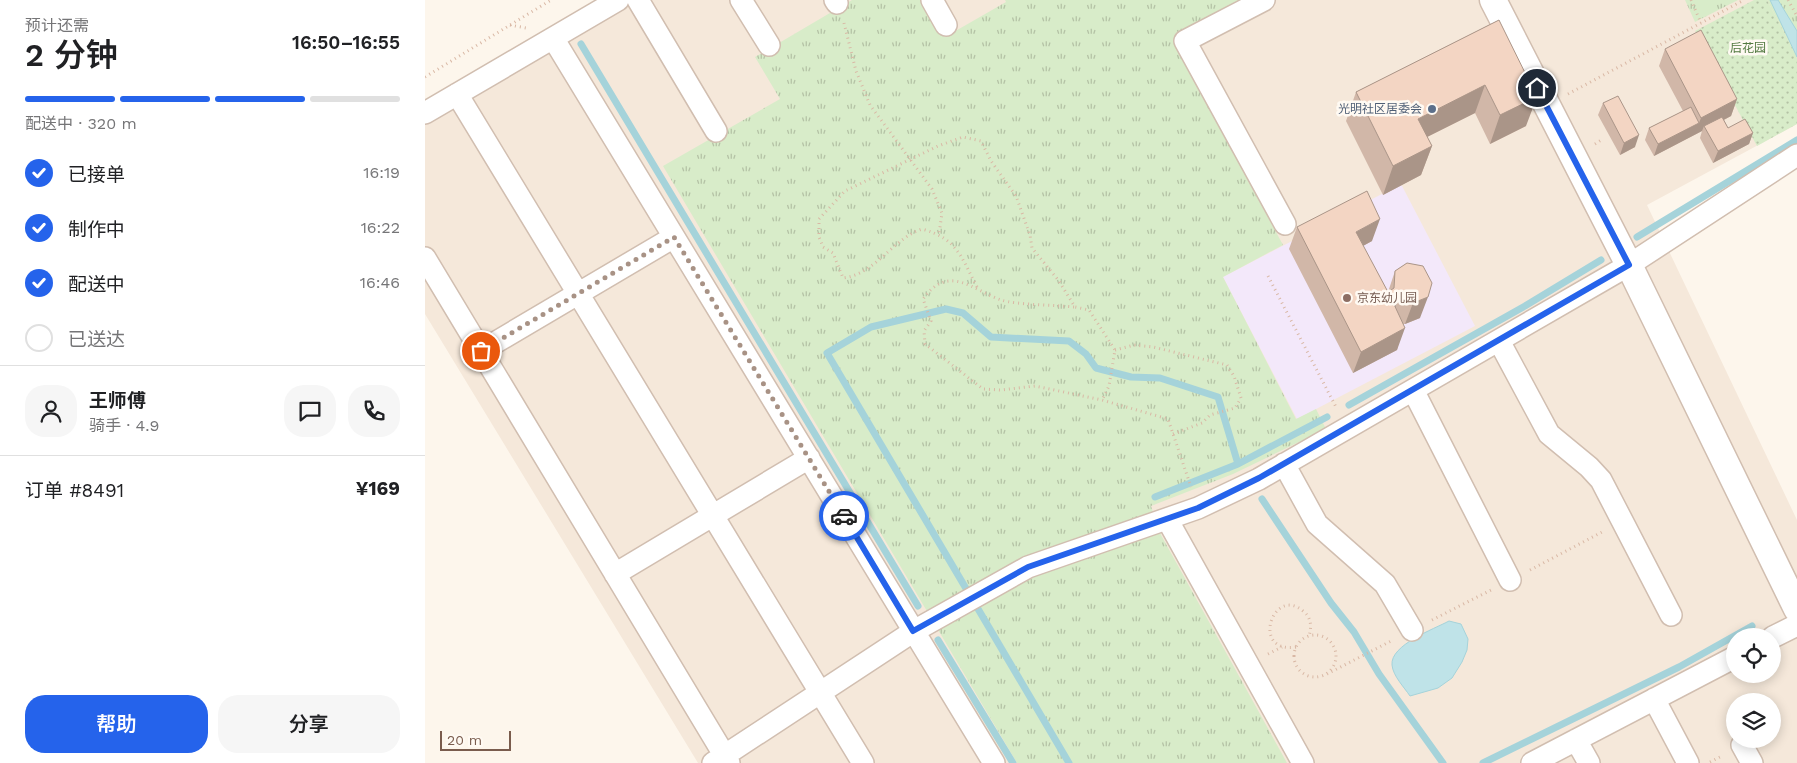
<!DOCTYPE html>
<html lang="zh">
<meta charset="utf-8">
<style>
:root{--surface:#fff;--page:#f6f6f6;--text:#202124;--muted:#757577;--line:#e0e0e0;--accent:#2563eb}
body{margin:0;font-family:"Work Sans","Noto Sans SC",sans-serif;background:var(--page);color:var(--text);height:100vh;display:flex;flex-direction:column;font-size:19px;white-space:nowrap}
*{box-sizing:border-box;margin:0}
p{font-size:16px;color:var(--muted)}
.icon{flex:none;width:28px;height:28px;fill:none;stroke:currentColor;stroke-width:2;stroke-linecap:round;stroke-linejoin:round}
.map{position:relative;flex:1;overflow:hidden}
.drawer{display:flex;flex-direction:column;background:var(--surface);width:425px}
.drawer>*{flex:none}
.controls{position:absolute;left:1301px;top:628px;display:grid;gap:10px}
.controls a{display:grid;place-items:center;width:55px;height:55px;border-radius:50%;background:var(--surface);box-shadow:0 2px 12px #0003;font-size:25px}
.scale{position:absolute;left:15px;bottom:12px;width:71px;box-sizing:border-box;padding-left:5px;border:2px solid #7a5c4d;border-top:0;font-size:14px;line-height:18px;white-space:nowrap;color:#7a5c4d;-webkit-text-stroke:4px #fffaf3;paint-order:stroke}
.pin{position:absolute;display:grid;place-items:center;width:42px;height:42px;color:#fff;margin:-21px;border:2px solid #fff;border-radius:50%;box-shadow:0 1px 5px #0007}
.courier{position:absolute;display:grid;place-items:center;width:50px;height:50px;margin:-25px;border:4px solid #2563eb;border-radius:50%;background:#fff;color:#222;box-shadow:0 1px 6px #0007}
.overview em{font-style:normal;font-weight:600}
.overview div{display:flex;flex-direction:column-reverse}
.overview{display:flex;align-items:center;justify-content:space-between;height:85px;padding:0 25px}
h1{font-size:32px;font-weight:600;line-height:38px}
.bar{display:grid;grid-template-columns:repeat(4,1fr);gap:8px 5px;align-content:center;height:60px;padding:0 25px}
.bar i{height:6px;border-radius:4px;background:var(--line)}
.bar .active{background:var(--accent)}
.bar p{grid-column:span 4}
.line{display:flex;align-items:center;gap:12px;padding:0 25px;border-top:1px solid var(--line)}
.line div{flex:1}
.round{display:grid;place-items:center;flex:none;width:52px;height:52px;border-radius:20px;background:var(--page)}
ol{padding:0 25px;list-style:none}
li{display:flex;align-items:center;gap:15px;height:55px}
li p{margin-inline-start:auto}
li .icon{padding:5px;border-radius:50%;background:var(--accent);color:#fff;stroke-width:4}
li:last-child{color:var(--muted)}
li i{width:28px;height:28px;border:2px solid var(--line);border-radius:50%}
.cta{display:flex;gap:10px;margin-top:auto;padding:10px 25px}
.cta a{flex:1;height:58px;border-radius:20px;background:var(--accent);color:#fff;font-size:20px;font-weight:600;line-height:58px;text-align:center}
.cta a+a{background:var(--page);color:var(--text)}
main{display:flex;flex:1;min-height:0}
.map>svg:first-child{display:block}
.residential{fill:#f5e8da;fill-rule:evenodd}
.education{fill:#f3e8fa}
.park{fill:url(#park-tufts)}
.garden{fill:url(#garden-dots)}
.water{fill:#bfe3e8;stroke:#a5d3da}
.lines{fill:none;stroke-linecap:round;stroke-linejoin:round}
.stream{stroke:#a5d3da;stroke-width:7}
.minor-casing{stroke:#d1beb0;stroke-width:24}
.tertiary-casing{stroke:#d1beb0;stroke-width:29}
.path{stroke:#d9b8a5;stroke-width:3;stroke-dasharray:1 4;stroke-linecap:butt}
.minor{stroke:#fff;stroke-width:21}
.tertiary{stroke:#fff;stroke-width:26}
.wall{fill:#d1b7a8}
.shaded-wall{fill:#aa9588}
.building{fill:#f3d5c3;stroke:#aa9588}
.done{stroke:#a89285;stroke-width:5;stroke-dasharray:0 9}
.route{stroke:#2563eb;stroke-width:6}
.service-dot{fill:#5c6f8a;stroke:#fffaf3;stroke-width:2}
.education-dot{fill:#8d6e63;stroke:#fffaf3;stroke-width:2}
.labels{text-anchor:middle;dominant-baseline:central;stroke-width:5;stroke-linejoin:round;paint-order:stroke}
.park-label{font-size:12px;fill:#537a41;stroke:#fffaf3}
.service-label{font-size:12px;fill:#4e5e75;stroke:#fffaf3;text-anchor:end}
.education-label{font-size:12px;fill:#785e54;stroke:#fffaf3;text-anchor:start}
</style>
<main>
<section class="drawer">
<div class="overview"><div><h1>2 分钟</h1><p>预计还需</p></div><em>16:50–16:55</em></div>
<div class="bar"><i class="active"></i><i class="active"></i><i class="active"></i><i></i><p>配送中 · 320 m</p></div>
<ol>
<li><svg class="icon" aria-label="check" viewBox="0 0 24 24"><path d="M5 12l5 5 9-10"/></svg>已接单<p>16:19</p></li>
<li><svg class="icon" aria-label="check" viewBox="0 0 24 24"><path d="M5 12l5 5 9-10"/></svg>制作中<p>16:22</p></li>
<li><svg class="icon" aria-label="check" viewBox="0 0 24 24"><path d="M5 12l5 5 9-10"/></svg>配送中<p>16:46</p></li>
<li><i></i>已送达</li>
</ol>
<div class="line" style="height:90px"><a class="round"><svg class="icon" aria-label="person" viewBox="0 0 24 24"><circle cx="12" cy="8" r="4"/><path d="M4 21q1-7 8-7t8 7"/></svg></a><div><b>王师傅</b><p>骑手 · 4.9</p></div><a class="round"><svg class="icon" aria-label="chat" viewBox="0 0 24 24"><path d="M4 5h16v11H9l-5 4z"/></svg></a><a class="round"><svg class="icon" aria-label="phone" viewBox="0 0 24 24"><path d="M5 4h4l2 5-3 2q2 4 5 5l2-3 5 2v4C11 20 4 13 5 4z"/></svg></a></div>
<div class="line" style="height:65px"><div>订单 #8491</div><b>¥169</b></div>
<div class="cta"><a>帮助</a><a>分享</a></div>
</section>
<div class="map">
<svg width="1372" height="763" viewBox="0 0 1372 763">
<defs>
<pattern id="park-tufts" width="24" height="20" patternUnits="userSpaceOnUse" patternTransform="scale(1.25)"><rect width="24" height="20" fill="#d8ecc9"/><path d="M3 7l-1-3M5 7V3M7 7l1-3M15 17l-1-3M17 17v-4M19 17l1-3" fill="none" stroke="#b4c2a5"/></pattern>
<pattern id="garden-dots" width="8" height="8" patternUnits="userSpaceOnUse" patternTransform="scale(1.25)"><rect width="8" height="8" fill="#d8ecc9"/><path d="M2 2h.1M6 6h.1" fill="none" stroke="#b4c2a5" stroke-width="1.8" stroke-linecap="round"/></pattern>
</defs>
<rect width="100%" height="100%" fill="#fdf6ec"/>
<path class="residential" d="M171,0h1201v124l-150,81 150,315v243h-1099l-273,-449v-213zM1310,636h38v38h-38zM1310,701h38v38h-38z"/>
<path class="education" d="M976,184l74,142 -178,93 -74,-142z"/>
<path class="park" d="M427,0h71l22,37 61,-35 -1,-2h238l-69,41 109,204 -60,32 73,142 20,-10 10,20 -93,45 -82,32 10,29 126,228h-270l-354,-597 117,-67 -25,-42z
M1260,0h53l-43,22z
M1342,0h30v57z"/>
<path class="garden" d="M1329,0h13l30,57v67l-40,22 -62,-115z"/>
<path class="water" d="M1345,0h8l19,31v26z
M1024,621l12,3 7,15 -1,11 -5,12 -10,16 -14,10 -28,8c-6,-9 -17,-20 -18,-31 -2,-20 42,-36 57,-44z"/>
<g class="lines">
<path class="stream" d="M156,44l337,562
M1212,237l160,-97
M924,405l176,-99 76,-46
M730,497l83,-33 89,-47
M837,499l69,104 23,29 25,42 64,89
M513,640l75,123
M644,763l-242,-410 44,-26 75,-18 17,4 28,24 78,4 17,13 10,14 35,9 29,1 58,19 20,67
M1058,763l196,-96 73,-41"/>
<g class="minor-casing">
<path id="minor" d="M213,0l78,131
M316,0l28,45
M410,0l2,3
M507,0l14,25
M839,0l-79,41 100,183
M128,38l441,725
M32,94l406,669
M0,113l193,-113
M0,258l304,505
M1074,341l50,93 40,33 12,13 70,135
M56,351l193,-114
M988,390l97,190
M859,464l33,60 68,60 27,46
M742,519l136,244
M190,574l194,-116
M1348,637l24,-12
M1229,699l34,64
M1151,740l13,23
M1317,745l10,18
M288,763l201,-132 114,-64 170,-59 61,-29 370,-214 168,-110
M1107,763l203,-106"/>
</g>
<g class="tertiary-casing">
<path id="tertiary" d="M1068,0l136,265 168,344"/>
</g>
<path class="path" d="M1266,0l10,23
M1363,0l9,16
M419,23l12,48 14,34 62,84 10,24 -3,21
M85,25l16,3
M0,77l126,-77
M1143,94l176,-94
M1170,144l8,-5
M843,276l69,133
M552,287c-16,-30 -19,-48 -55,-58 -30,10 -46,45 -79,49l-10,-25 -10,-6 -4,-10v-18l26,-28 93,-45 25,-9 18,4 10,20 25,35 14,39 2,13 27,33 16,26 14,3 26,40 -6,36 -7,14
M649,307c-19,-2 -57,-2 -73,-7 -29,-10 -52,-37 -78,-1l8,22 -7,10 1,13 58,45 18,1 34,-4 67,14 66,19 23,68
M690,350l19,-5 19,2 74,18 7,11 7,22 -6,10 -25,7 -8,8 -29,11
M1105,570l74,-39
M1007,620l59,-30
M869 656a21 21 0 1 1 42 0a21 21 0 1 1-42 0Z
M871,647c-46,7 -23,-62 7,-36 8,6 9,15 6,25
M843,654l14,-7
M902,674l66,-34
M1285,762l12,-6"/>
<use href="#minor" class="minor"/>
<use href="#tertiary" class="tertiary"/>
</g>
<path class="wall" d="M1074,20l27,106 -36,18 -15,-31 -48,24 5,9 -11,29 -38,20 -37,-74 10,-29z
M1240,49l72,50 -6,17 -7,4 4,8 25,5 -4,11 -36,19 -13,-25 2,-7 -48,25 -9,-16 4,-12 34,-17 -24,-45z
M1178,103l32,44 -15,8 -22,-40z
M872,227l75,14 -9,5 25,46 7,-21 12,-8 13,55 -15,6h-2l-6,26 -44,23 -64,-124z"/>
<path class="shaded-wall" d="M1060,85l-10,28 -68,34 11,-28z
M1112,97l-11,29 -36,18 10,-29z
M1312,99l-6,17 -25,13 -2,-3 -2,5 -48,25 4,-12 41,-21 2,-5z
M1328,133l-4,11 -36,19 5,-12z
M1214,135l-4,12 -15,8 4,-12z
M1007,146l-11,29 -38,20 10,-29z
M955,219l-8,22 -24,13 8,-22z
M974,297l-8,22 1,-19z
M1003,297l-8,21 -15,6 8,-21z
M980,328l-8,22 -44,23 8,-21z"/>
<path class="building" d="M1074,20l38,77 -37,18 -15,-30 -67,34 14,27 -39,20 -37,-74z
M1276,30l36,69 -36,19 -36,-69z
M1193,96l21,39 -15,8 -21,-40z
M1266,107l8,16 -41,21 -9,-16z
M1297,117l6,11 17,-9 8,14 -35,18 -14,-25z
M942,191l13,28 -24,13 32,60 6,-4 1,-17 12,-8 16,3 9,17 -4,14 -15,6 -14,-6 -7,3 13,28 -44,24 -64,-125z"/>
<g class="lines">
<path class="done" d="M56,351l193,-114 170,279"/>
<path class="route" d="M419,516l69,115 115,-64 170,-59 61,-30 370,-213 -92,-177"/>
</g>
<circle class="service-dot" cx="1007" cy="109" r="5"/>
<circle class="education-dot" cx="922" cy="298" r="5"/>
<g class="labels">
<g class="park-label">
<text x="1323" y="48">后花园</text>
</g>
<g class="service-label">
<text x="997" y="109">光明社区居委会</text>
</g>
<g class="education-label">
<text x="932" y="298">京东幼儿园</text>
</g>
</g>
</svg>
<div class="controls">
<a><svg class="icon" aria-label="locate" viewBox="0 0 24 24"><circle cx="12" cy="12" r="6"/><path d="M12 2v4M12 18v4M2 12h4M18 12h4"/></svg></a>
<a><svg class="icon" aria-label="layers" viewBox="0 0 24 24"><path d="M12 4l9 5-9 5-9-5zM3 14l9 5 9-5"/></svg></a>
</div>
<div class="scale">20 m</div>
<div class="pin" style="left:56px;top:351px;background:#ea580c"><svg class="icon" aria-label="bag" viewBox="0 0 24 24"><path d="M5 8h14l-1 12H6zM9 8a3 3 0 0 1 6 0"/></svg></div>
<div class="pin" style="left:1112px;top:88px;background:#1f2937"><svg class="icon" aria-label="home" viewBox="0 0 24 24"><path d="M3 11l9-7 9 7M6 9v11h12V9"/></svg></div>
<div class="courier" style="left:419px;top:516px"><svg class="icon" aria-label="car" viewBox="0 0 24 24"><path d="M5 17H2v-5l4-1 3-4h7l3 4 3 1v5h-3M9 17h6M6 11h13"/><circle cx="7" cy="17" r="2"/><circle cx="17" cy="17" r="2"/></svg></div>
</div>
</main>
